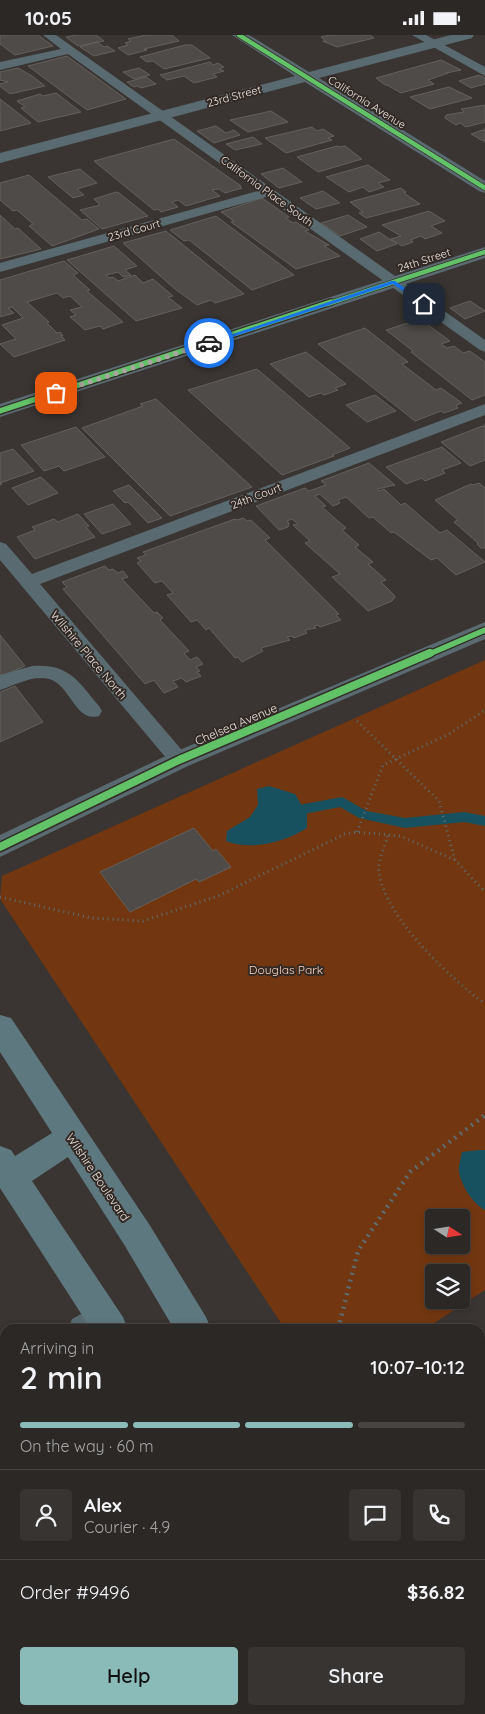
<!DOCTYPE html>
<meta charset="utf-8">
<style>
:root{--surface:#2c2826;--page:#383432;--text:#f1f3f6;--muted:#a6a6a7;--line:#484443;--accent:#8bbbb9}
body{margin:0;font-family:Quicksand,sans-serif;background:var(--page);color:var(--text);height:100vh;display:flex;flex-direction:column;font-size:19px;white-space:nowrap}
*{box-sizing:border-box;margin:0}
p{font-size:16px;color:var(--muted)}
.icon{flex:none;width:28px;height:28px;fill:none;stroke:currentColor;stroke-width:2;stroke-linecap:round;stroke-linejoin:round}
.map{position:relative;flex:1;overflow:hidden}
.details{position:absolute;left:0px;top:1289px;width:485px;height:391px;display:flex;flex-direction:column;background:var(--surface);border-radius:15px 15px 0 0;box-shadow:0 2px 8px #0003,0 0 0 1px var(--line)}
.details>*{flex:none}
.needle{width:32px;rotate:102deg}
.fabs{position:absolute;left:425px;top:1174px;display:grid;gap:10px}
.fabs a{display:grid;place-items:center;width:45px;height:45px;border-radius:5px;background:var(--surface);box-shadow:0 2px 8px #0003,0 0 0 1px var(--line);font-size:25px}
.pin{position:absolute;display:grid;place-items:center;width:42px;height:42px;color:#fff;margin:-21px;border-radius:10px;box-shadow:0 2px 8px #0006}
.courier{position:absolute;display:grid;place-items:center;width:50px;height:50px;margin:-25px;border:4px solid #1a73e8;border-radius:50%;background:#fff;color:#222;box-shadow:0 1px 6px #0007}
.summary em{font-style:normal;font-weight:600}
.summary div{display:flex;flex-direction:column-reverse}
.summary{display:flex;align-items:center;justify-content:space-between;height:85px;padding:0 20px}
h1{font-size:32px;font-weight:600;line-height:38px}
.bar{display:grid;grid-template-columns:repeat(4,1fr);gap:8px 5px;align-content:center;height:60px;padding:0 20px}
.bar i{height:6px;border-radius:4px;background:var(--line)}
.bar .on{background:var(--accent)}
.bar p{grid-column:span 4}
.line{display:flex;align-items:center;gap:12px;padding:0 20px;border-top:1px solid var(--line)}
.line div{flex:1}
.round{display:grid;place-items:center;flex:none;width:52px;height:52px;border-radius:5px;background:var(--page)}
.primary-button{display:flex;gap:10px;margin-top:auto;padding:10px 20px}
.primary-button a{flex:1;height:58px;border-radius:5px;background:var(--accent);color:#111;font-size:20px;font-weight:600;line-height:58px;text-align:center}
.primary-button a+a{background:var(--page);color:var(--text)}
.status{display:flex;justify-content:space-between;align-items:center;height:35px;padding:0 25px;background:var(--surface);direction:ltr}
.status svg{height:14px;fill:currentColor}
.map>svg:first-child{display:block}
.green{fill:#723710;fill-rule:evenodd}
.water{fill:#17515f}
.lines{fill:none;stroke-linecap:round;stroke-linejoin:round}
.stream{fill:#17515f;fill-rule:evenodd}
.building{fill:#4f4b48;stroke:#64605d}
.path-far1{stroke:#5f6b6e;stroke-width:3;stroke-dasharray:1 4;stroke-linecap:butt}
.path{stroke:#5f6b6e;stroke-width:4.5;stroke-dasharray:2 5;stroke-linecap:butt}
.service{fill:#596b70;fill-rule:evenodd}
.minor{fill:#596b70;fill-rule:evenodd}
.primary{fill:#5d787e;fill-rule:evenodd}
.cycleway-far2-casing{stroke:#332a25;stroke-width:6}
.cycleway-far1-casing{stroke:#332a25;stroke-width:8}
.cycleway-casing{stroke:#332a25;stroke-width:11}
.cycleway-far2{stroke:#61c268;stroke-width:4.5}
.cycleway-far1{stroke:#61c268;stroke-width:5.5}
.cycleway{stroke:#61c268;stroke-width:8}
.route{fill:#1a73e8}
.done{stroke:#aca6a3;stroke-width:5;stroke-dasharray:0 9}
.labels{text-anchor:middle;dominant-baseline:central;stroke-width:4;stroke-linejoin:round;paint-order:stroke}
.far-street-label{font-size:11px;fill:#eae3e0;stroke:#332a25}
.street-label{font-size:12px;fill:#eae3e0;stroke:#332a25}
.park-label{font-size:12px;fill:#fdd2bd;stroke:#332a25}
</style>
<div class="status"><b>10:05</b><svg viewBox="0 0 49 12"><path d="M0 12V9h3v3zM5 12V6h3v6zM10 12V3h3v9zM15 12V0h3v12zM26 1h20v11H26zM47 4h2v5h-2z"/></svg></div>
<div class="map">
<svg width="485" height="1679" viewBox="0 0 485 1679">
<rect width="100%" height="100%" fill="#3a3532"/>
<path class="green" d="M485,625v630l-60,39h-140l-285,-430 2,-23zM434,1182h27v28h-27zM434,1238h27v27h-27z"/>
<path class="water" d="M269,751l26,8 12,20v14c-22,14 -56,23 -81,13l1,-10 23,-14 8,-12 -1,-16z
M479,1115h6v60c-12,-6 -24,-25 -26,-38 -1,-6 2,-14 3,-20z"/>
<g class="lines">
<path class="stream" d="M342,762l25,14 38,7 59,-6 21,4v10l-21,-4 -59,6 -46,-10 -19,-11 -36,7 -5,-2 -2,-3 2,-3 5,-2z"/>
</g>
<path class="building" d="M0,0h38l15,11 -38,9 -15,-11z
M77,0h19l8,6 -26,5 -12,-9z
M146,0h26l7,6 -35,8 3,1 -19,5 -10,-7 10,-3 -3,-2 6,-2 -3,-2z
M330,0h40l4,3 -37,9 -14,-6h3l-5,-4z
M97,7l7,5 3,-1 8,5 -21,5 -14,-9z
M185,10h7l18,13 -46,11 -11,-8 -6,1 -7,-5z
M67,21l59,43 -39,11 -59,-44z
M441,25l20,10 -15,3h2l-20,7 6,4 -33,9 -14,-8h-2l-9,-7z
M210,27l3,3 5,-2 6,4 -5,2 5,2 -11,3 4,3 -23,6 -10,-7 -17,4 -7,-5z
M18,33l14,8 13,10 -35,8 -10,-8v-2l8,-2 -8,-2v-8z
M139,33l11,7 -16,4 -11,-7z
M479,40l6,3v6l-14,4 -12,-7z
M146,42l10,7 -15,4 -4,-2 -3,1 -7,-5z
M449,52l23,11 -42,11 -20,-12z
M56,58l25,19 -43,10 -17,-14 4,-1 -8,-6 23,-7 3,2z
M0,64l31,24 -31,8z
M485,70v17l-19,5 -6,-4 -4,2 -11,-7 1,-3 18,-3 -3,-3z
M271,76l17,11 -40,10 -18,-12z
M216,91l10,7 8,-3 6,5 -26,8 -17,-12z
M312,92l5,4 6,-2 11,7 -6,2 4,2 -46,13 -21,-15z
M485,94v13l-14,-8z
M253,102l9,7 -27,6 -9,-6z
M174,104l67,47h-2l3,2 -17,5 -6,-4 -7,1 8,6 -34,10 -8,-6 -6,2 6,5 -17,5 -3,-3 -4,1 -60,-49z
M337,111l3,1 5,-1 17,13 -44,13 -21,-15z
M368,130l22,15 -12,3 6,4 -15,5 -6,-5 -14,5 -23,-15z
M283,133l19,14 -23,6 -18,-14z
M80,134l17,14 -20,6 7,6 -11,3 -25,-21z
M29,140l53,45 5,-1 12,10 -47,17 -23,-20 4,-2 -16,-14 -4,1 -13,-11v-17z
M401,153l5,4 -2,1 16,11 -54,14 -7,-5 4,-1 -13,-10z
M323,156l17,12 -24,6 -16,-11z
M116,157l3,1 29,23 -46,13 -22,-19 20,-5 -6,-6z
M262,163l27,19 -4,1 8,5 3,-1 13,8 -4,1 24,14 -5,1 16,10 -44,13 -65,-47 3,-1 -13,-9z
M429,176l16,10 -14,5 11,7 -17,6 -4,-3 -11,4 3,2 -11,4 -11,-7 10,-3 -19,-11z
M0,180l15,14 3,-1 23,21 -41,10z
M348,180l19,12 -27,9 -19,-13z
M216,181l78,59 -42,15 -63,-50 -5,1 -14,-11z
M166,196l78,63 -29,9 -4,-3 -14,5 -22,-16 -52,-46z
M379,197l18,12 -20,7 -17,-12z
M114,211l23,20 -12,4 6,5 -8,2 -5,-5 -12,3 3,3 4,-1 5,4 17,-6 8,8 10,-4 20,17 -5,1 14,11 -46,13 -69,-61z
M64,226l14,12 -5,2 17,15 -3,1 36,31 -20,7 -3,-3 -15,4 -15,-13 6,-2 -6,-5 12,-3 -12,-11 -7,2 -6,-5 -30,9 22,20 -2,1 10,10 3,-1 3,4h-2l4,4 -51,17 -14,-13 16,-5 -14,-14 21,-7 -11,-11 -4,1 6,5 -14,4v-37z
M470,266l15,10 -20,8 -15,-11z
M420,284l30,22 -9,3 6,4 7,-2 9,7 7,-2 15,11v33l-13,5 -61,-48 2,-1 -27,-21z
M365,293l43,34 -6,2 34,26 5,-2 21,15 -6,2 2,3 -14,5 -3,-2 -26,10 -97,-77z
M306,317l40,32 -11,4 3,2 -14,5 -3,-2 -12,4 -39,-33z
M257,334l93,79 -18,7 2,1 -52,19 -94,-85z
M375,360l21,16 -29,11 -21,-17z
M156,364l96,88 -82,29 -88,-88 61,-22 -3,-2z
M485,390v35l-15,6 -29,-24z
M76,392l29,30 -41,14 -5,-5 -15,5 -23,-26z
M442,412l19,16 -19,7 3,3 -20,8 -3,-3 -16,6 -20,-17z
M13,414l21,22 -34,12 2,1 -2,1v-32z
M369,428l26,22 -18,4 2,2 5,-2 17,16 4,-2 35,30 7,-3 38,32 -29,13 -19,-17 -6,2 -37,-28 -3,1 -18,-16 -4,1 -23,-21 -8,3 2,3 -7,3 -13,-12 -5,2 11,10 -4,1 24,21 -4,2 17,15 -4,2 18,15 -5,2 18,16 -5,2 13,13 1,2 -3,4 -24,10 -36,-34 8,-3 -35,-31 5,-2 -17,-16 5,-1 -6,-5 -5,2 2,2 -1,4 -9,3 -23,-24 49,-18 4,3 17,-6 -5,-4z
M41,442l17,16 -30,12 -16,-17z
M479,448l6,5v60h-4l-4,-4 1,-1 -24,-21 4,-2 -23,-20 36,-16 2,1z
M129,450l33,33 -14,5 -20,-21 -3,1 -12,-12z
M113,469l18,20 -29,10 -18,-20z
M78,479l11,12 -3,1 9,10 -60,22 -18,-22 18,-7 -3,-3 22,-8 4,3z
M243,483l4,3 4,-1 19,18 -5,2 74,74 -3,1 5,5 -21,7 -2,-2 -4,1 2,2 -11,2 2,3 -13,5 -2,-2 -5,1 3,3 -29,8 2,3 -21,11 -4,-5 -3,1 -26,-30 -3,2 -9,-10 -6,2 -24,-27 6,-2 -11,-12 -7,2 -18,-20 4,-2 -4,-3 9,-3 -3,-3 92,-33 2,1z
M105,531l4,4 4,-1 5,4 5,-2 5,6 -6,2 32,34 3,-1 6,6 -3,2 29,31 -5,2 6,7 7,-3 6,7 -7,3 4,4 -3,1 4,4 -15,6 -4,-4 -9,3 5,6 -14,6 -10,-13 -9,4 -82,-95 4,-2 -5,-5z
M0,600l25,31 -25,11z
M15,651l28,36 -43,20v-50z
M194,793l19,23 3,-2 15,18 -32,15 -3,-3 -66,33 -30,-40z
M5,1425v133l-5,3v-133z
M485,1469v106l-5,-7v-95z"/>
<g class="lines">
<path class="path-far1" d="M357,686l82,80 16,59 30,32
M357,797l26,-67 66,-31 36,-24
M388,801c-3,10 -11,26 -9,37 6,44 71,105 106,131
M0,862l92,21 51,3 75,-25 127,-62 12,-2 43,4 55,24"/>
<path class="path" d="M338,1294l20,-78 52,-79 75,-57"/>
<path class="service" d="M43,0h13l429,305v12l-5,-2 -214,-153 -266,75v-9l258,-72 -190,-137 -68,16v-8l61,-13z
M412,0h14l59,32v9z
M485,369v11l-445,169 146,171 3,5 -3,5 -7,3 -7,-3 -172,-205v-18l6,2 26,30z
M32,631c37,-3 46,15 67,40l3,5 -3,5c-24,7 -28,-31 -50,-37 -17,-4 -33,6 -49,11v-15z
M104,1267l10,4 4,10 -4,10 -5,3h-41l4,-10z
M5,1325v28l-5,2v-28z"/>
<path class="minor" d="M232,0h17l60,37 142,-37h23l-2,3 -153,40 166,103v12l-6,-2 -174,-109 -305,81v-10l295,-77z
M485,212v11l-485,159v-13z
M485,587v17l-297,127 -188,91v-22l170,-81z
M485,1344v38l-5,2v-38z
M5,1664v11h40l-1,4h-44z"/>
<path class="primary" d="M0,980l11,3 138,206 57,93 5,12h-37l-49,-83 -57,-89 -36,24 91,136 5,12h-37l-91,-141v-42l11,4 4,6 37,-23 -52,-81z
M302,1675h42l2,4h-43z
M401,1675h41l2,4h-42z"/>
<g class="cycleway-far2-casing">
<path id="cycleway-far2" d="M239,0l246,153
M327,269l158,-52"/>
</g>
<g class="cycleway-far1-casing">
<path id="cycleway-far1" d="M0,376l331,-109
M427,620l58,-25"/>
</g>
<g class="cycleway-casing">
<path id="cycleway" d="M0,812l179,-87 251,-107"/>
</g>
<use href="#cycleway-far2" class="cycleway-far2"/>
<use href="#cycleway-far1" class="cycleway-far1"/>
<use href="#cycleway" class="cycleway"/>
</g>
<path class="route" d="M391,246h4l32,23 -5,1 -29,-21 -182,60 -5,-1z"/>
<g class="lines">
<path class="done" d="M56,358l153,-50"/>
</g>
<g class="labels">
<g class="far-street-label">
<text transform="translate(234 61) rotate(-15)">23rd Street</text>
<text transform="translate(367 67) rotate(32)">California Avenue</text>
<text transform="translate(267 156) rotate(36)">California Place South</text>
<text transform="translate(134 195) rotate(-16)">23rd Court</text>
<text transform="translate(424 225) rotate(-18)">24th Street</text>
<text transform="translate(256 461) rotate(-21)">24th Court</text>
</g>
<g class="street-label">
<text transform="translate(89 620) rotate(50)">Wilshire Place North</text>
<text transform="translate(236 689) rotate(-23)">Chelsea Avenue</text>
<text transform="translate(98 1142) rotate(56)">Wilshire Boulevard</text>
</g>
<g class="park-label">
<text x="286" y="934">Douglas Park</text>
</g>
</g>
</svg>
<div class="fabs">
<a><svg class="needle" viewBox="-14 -14 28 28"><path d="M0-13l5 13h-10z" fill="#e53935"/><path d="M0 13l5-13h-10z" fill="#a6a6a7"/></svg></a>
<a><svg class="icon" aria-label="layers" viewBox="0 0 24 24"><path d="M12 4l9 5-9 5-9-5zM3 14l9 5 9-5"/></svg></a>
</div>
<div class="pin" style="left:56px;top:358px;background:#ea580c"><svg class="icon" aria-label="bag" viewBox="0 0 24 24"><path d="M5 8h14l-1 12H6zM9 8a3 3 0 0 1 6 0"/></svg></div>
<div class="pin" style="left:424px;top:269px;background:#1f2937"><svg class="icon" aria-label="home" viewBox="0 0 24 24"><path d="M3 11l9-7 9 7M6 9v11h12V9"/></svg></div>
<div class="courier" style="left:209px;top:308px"><svg class="icon" aria-label="car" viewBox="0 0 24 24"><path d="M5 17H2v-5l4-1 3-4h7l3 4 3 1v5h-3M9 17h6M6 11h13"/><circle cx="7" cy="17" r="2"/><circle cx="17" cy="17" r="2"/></svg></div>
<section class="details">
<div class="summary"><div><h1>2 min</h1><p>Arriving in</p></div><em>10:07–10:12</em></div>
<div class="bar"><i class="on"></i><i class="on"></i><i class="on"></i><i></i><p>On the way · 60 m</p></div>
<div class="line" style="height:90px"><a class="round"><svg class="icon" aria-label="person" viewBox="0 0 24 24"><circle cx="12" cy="8" r="4"/><path d="M4 21q1-7 8-7t8 7"/></svg></a><div><b>Alex</b><p>Courier · 4.9</p></div><a class="round"><svg class="icon" aria-label="chat" viewBox="0 0 24 24"><path d="M4 5h16v11H9l-5 4z"/></svg></a><a class="round"><svg class="icon" aria-label="phone" viewBox="0 0 24 24"><path d="M5 4h4l2 5-3 2q2 4 5 5l2-3 5 2v4C11 20 4 13 5 4z"/></svg></a></div>
<div class="line" style="height:65px"><div>Order #9496</div><b>$36.82</b></div>
<div class="primary-button"><a>Help</a><a>Share</a></div>
</section>
</div>
